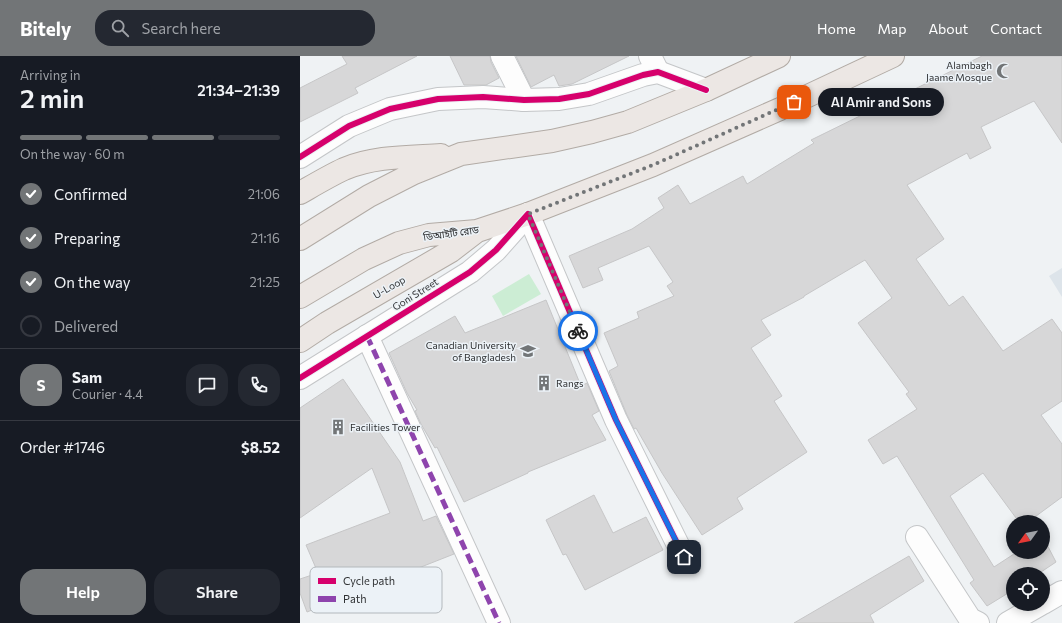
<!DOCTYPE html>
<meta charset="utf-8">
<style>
:root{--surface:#171b24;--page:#242831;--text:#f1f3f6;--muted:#9ea1a6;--line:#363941;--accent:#727577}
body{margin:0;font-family:Commissioner,"Noto Sans Bengali",sans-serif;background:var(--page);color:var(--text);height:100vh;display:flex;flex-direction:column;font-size:15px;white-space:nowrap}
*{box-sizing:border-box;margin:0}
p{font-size:13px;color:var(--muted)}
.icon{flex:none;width:22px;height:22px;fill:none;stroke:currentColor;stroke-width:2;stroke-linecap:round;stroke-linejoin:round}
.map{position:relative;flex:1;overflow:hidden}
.sheet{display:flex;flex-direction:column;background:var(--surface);width:300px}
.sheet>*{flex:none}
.needle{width:26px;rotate:237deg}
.tools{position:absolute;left:706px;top:459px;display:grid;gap:8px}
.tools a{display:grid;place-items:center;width:44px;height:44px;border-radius:50%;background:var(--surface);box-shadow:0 2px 10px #0003;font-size:20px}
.pin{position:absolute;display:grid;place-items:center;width:34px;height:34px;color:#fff;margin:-17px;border-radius:8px;box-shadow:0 2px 6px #0006}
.courier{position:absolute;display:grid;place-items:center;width:40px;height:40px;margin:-20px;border:3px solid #1a73e8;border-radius:50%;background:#fff;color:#222;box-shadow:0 1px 5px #0007}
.bubble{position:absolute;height:28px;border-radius:14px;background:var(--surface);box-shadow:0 2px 10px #0003;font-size:13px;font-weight:600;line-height:28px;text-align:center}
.head em{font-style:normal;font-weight:600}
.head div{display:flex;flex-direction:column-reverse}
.head{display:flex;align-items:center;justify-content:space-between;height:68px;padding:0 20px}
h1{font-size:26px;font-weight:600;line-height:30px}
.bar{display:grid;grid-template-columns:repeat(4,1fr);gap:6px 4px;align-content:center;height:48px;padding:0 20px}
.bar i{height:5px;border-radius:3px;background:var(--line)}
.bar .current{background:var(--accent)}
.bar p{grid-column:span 4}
.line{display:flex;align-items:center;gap:10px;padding:0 20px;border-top:1px solid var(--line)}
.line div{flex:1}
.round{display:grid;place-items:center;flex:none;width:42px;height:42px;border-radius:16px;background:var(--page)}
ol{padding:0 20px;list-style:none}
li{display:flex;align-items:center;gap:12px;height:44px}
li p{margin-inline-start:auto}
li .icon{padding:4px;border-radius:50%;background:var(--accent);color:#fff;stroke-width:4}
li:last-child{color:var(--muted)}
li i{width:22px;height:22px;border:2px solid var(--line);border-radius:50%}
.cta{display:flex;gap:8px;margin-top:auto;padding:8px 20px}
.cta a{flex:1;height:46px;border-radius:16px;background:var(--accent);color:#fff;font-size:16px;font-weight:600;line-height:46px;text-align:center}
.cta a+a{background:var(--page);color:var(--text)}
header{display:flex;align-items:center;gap:24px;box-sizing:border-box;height:56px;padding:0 20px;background:var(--accent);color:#fff}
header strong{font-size:19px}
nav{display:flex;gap:22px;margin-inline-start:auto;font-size:14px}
.search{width:280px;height:36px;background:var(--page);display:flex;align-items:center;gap:10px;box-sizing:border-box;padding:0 14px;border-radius:16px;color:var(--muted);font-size:15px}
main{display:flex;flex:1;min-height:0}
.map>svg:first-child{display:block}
.built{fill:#dde4ea}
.green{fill:#ccedd4}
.building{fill:#d7d7d8;stroke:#c6c6c7}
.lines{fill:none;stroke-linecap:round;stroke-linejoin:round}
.minor-casing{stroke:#c4c6c8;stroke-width:24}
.tertiary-casing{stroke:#c4c6c8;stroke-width:24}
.primary-casing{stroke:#b2aba5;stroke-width:24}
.minor{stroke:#fdfdfd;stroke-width:22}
.tertiary{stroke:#fdfdfd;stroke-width:22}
.primary{stroke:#ece7e4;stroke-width:22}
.quiet{stroke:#8e44ad;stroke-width:5;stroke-dasharray:10 5;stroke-linecap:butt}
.cycleway-casing{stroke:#ecf2f7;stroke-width:8}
.cycleway{stroke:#d6006c;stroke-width:6}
.done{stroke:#727577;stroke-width:4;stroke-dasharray:0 7.2}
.route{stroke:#1a73e8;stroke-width:5}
.labels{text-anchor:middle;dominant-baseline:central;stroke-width:3;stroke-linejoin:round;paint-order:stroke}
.poi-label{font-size:10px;fill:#2f3133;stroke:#ecf2f7;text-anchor:end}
.street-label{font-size:10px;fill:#2f3133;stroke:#ecf2f7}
.key{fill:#ecf2f7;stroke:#b3b8bc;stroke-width:1}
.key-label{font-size:11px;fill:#2f3133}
</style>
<header>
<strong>Bitely</strong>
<div class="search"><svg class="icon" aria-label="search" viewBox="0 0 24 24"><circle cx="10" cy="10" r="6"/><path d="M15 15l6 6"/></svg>Search here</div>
<nav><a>Home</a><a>Map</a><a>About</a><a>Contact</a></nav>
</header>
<main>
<section class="sheet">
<div class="head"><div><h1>2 min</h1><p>Arriving in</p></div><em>21:34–21:39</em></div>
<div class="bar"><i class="current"></i><i class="current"></i><i class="current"></i><i></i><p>On the way · 60 m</p></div>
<ol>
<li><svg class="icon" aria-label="check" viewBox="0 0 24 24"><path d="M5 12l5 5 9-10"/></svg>Confirmed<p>21:06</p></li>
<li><svg class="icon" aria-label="check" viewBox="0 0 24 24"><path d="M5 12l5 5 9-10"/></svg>Preparing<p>21:16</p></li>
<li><svg class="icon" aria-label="check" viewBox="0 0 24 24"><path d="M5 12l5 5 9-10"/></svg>On the way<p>21:25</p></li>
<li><i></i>Delivered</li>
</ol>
<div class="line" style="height:72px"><b class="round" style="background:var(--accent);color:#fff">S</b><div><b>Sam</b><p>Courier · 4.4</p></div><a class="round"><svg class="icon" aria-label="chat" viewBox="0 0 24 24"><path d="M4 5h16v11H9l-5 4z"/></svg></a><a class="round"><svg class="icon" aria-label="phone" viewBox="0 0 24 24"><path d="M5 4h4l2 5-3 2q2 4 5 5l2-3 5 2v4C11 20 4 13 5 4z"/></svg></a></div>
<div class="line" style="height:52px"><div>Order #1746</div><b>$8.52</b></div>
<div class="cta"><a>Help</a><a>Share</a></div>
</section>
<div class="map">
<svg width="762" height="567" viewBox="0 0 762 567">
<rect width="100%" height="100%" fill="#eff2f4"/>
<path class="built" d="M762,212v29l-13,-21z"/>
<path class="green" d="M229,218l12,20 -38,22 -11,-20z"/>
<path class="building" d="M42,0h75l-62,32 3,5 -58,29v-34l47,-24z
M150,0h40l1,6 8,16 -13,7h-22z
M216,0h113l-57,28 -13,2 -5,-11 -23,12z
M682,0h80v87l-28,-42 -53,26 10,21 -21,11 -3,-6 -60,32 37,54 -28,20 33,47 14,-10 40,55 49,-32 10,14v68l-21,14 21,29v53l-34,25h-9l-36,-49 -33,23 44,71 23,-15h26v-15l13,25 -18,12h-25v16l-26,16 -17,-23 4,-3 -77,-124 -14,8 -15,-24 49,-31 -11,-15 3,-2 -51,-69 34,-25 -27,-38 -61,36v1l-43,23 10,15 -20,13 31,48 -8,5 33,51 -70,46 6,11 -41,26 -40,-62 -26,-45 -2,1 -7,-14 -18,-44 9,-5 -14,-33 35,-15 -2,-6 37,-16 -7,-10 6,-4 -24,-36 -51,22 5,12 -20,8 -14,-32 63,-27 32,-21 -6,-10 20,-13 12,19 53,-28 4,8 67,-41 -3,-3z
M246,244l35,86 6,-3 12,28 -7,4 14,25 -78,32v1l-64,29 -27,-55 -2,1 -14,-24 -6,-13 2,-1 -10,-17 -18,-40 66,-37 10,17z
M43,323l57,83 23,59 13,-5 18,38 -147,58 -7,-19v-14l18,-6 -12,-28 84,-32 -18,-45 -72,50v-110z
M294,439l19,38 33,-16 17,33 -78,40 -19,-36 -3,1 -17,-35z
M609,500l15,25 -54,34 4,8h-80z"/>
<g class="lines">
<g class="minor-casing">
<path id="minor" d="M202,0l22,44
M350,0l8,16
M228,158l88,206 68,137
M67,280l132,287
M617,481l53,82 8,4
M743,547l19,-11
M708,567l33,-19"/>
</g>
<g class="tertiary-casing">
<path id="tertiary" d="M0,101l49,-31 41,-17 48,-10 45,-2 41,3 35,-1 30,-5 54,-19 15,-3 48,18
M0,322l170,-106 26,-22 32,-36"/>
</g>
<g class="primary-casing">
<path id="primary" d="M0,137c14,-8 29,-17 44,-24 30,-13 65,-12 97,-14
M0,183l69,-43 45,-23 47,-19 91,-13 40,-9 36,-10 78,-32 73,-34
M0,241l64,-38 35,-16 30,-8 48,-4 51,-17 125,-49 127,-56 113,-53
M0,285l27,-18 124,-72 26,-20"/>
</g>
<use href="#minor" class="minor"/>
<use href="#tertiary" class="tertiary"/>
<use href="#primary" class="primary"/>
<path class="quiet" d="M67,280l132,287"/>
<g class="cycleway-casing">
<path id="cycleway" d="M0,101l49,-31 41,-17 48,-10 45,-2 41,3 35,-1 30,-5 54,-19 15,-3 48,18
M0,322l170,-106 26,-22 32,-36 88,206 68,137"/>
</g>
<use href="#cycleway" class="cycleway"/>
</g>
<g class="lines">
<path class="done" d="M278,275l-50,-117 125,-49 141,-63"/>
<path class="route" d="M278,275l38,89 68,137"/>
</g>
<defs>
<g id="mosque-bare" transform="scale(1.2)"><path d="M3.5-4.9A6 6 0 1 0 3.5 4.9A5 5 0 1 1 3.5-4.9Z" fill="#727577" stroke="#ecf2f7" stroke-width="2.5" paint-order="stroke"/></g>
<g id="university-bare" transform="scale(1.2)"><path d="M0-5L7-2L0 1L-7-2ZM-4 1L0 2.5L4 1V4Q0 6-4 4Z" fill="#727577" stroke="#ecf2f7" stroke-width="2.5" paint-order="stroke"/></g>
<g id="building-bare" transform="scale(1.2)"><path d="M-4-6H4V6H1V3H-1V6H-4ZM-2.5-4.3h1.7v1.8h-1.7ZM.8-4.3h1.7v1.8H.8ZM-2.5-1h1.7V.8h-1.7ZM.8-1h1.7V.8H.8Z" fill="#727577" stroke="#ecf2f7" stroke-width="2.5" paint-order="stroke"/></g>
</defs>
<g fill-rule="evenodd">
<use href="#mosque-bare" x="704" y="15"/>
<use href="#university-bare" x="228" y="295"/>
<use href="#building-bare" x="244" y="327"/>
<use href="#building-bare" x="38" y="371"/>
</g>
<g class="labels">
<g class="poi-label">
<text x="692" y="9">Alambagh<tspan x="692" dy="12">Jaame Mosque</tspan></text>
<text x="216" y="289">Canadian University<tspan x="216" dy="12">of Bangladesh</tspan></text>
<text x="256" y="327" text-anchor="start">Rangs</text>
<text x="50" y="371" text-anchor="start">Facilities Tower</text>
</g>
<g class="street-label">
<text transform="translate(151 177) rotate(-8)">ডিআইটি রোড</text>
<text transform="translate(89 231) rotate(-30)">U-Loop</text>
<text transform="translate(115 238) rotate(-32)">Goni Street</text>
</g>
</g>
<rect x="10" y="511" width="132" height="46" rx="6" class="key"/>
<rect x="18" y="522" width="18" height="6" fill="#d6006c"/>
<rect x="18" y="540" width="18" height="6" fill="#8e44ad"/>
<g class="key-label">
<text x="43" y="529">Cycle path</text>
<text x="43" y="547">Path</text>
</g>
</svg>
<div class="tools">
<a><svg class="needle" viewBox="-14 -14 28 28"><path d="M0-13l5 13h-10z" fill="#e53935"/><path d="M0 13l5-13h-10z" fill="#9ea1a6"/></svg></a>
<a><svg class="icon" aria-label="locate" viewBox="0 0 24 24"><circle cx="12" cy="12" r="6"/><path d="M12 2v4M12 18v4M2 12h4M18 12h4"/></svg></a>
</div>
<div class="pin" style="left:494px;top:46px;background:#ea580c"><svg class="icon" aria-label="bag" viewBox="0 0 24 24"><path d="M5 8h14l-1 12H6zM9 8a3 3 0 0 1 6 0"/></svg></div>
<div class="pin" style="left:384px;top:501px;background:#1f2937"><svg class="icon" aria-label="home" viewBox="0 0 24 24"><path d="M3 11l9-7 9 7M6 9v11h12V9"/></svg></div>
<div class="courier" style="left:278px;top:275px"><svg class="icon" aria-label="bike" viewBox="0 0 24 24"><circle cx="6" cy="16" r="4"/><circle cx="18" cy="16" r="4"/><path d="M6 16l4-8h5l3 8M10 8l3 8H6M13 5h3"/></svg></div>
<div class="bubble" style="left:518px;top:32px;width:126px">Al Amir and Sons</div>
</div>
</main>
